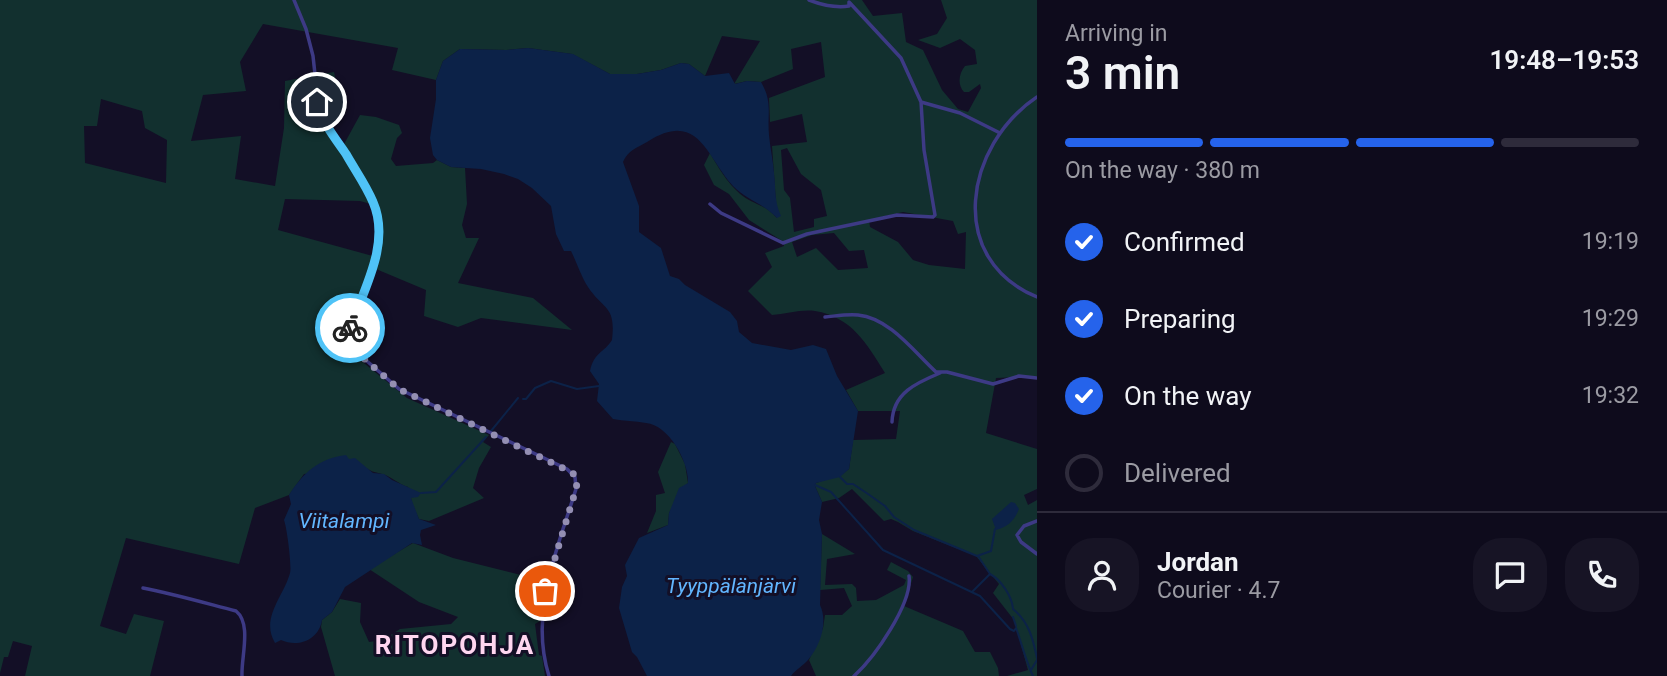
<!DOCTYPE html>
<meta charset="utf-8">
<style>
:root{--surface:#0e0b1c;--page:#171425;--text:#f1f3f6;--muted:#9b9ba3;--line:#2e2b3b;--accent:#2563eb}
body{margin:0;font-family:Roboto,sans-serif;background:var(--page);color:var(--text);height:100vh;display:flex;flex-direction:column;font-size:26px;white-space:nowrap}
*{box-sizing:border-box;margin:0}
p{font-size:23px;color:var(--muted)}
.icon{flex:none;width:38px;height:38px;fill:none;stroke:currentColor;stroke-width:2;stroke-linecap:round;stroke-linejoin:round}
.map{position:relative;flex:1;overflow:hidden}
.sheet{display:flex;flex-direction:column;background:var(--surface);width:630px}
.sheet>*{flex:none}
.pin{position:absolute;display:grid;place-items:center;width:60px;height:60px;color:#fff;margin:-30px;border:4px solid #fff;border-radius:50%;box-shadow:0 2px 7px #0007}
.courier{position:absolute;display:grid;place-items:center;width:70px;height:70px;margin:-35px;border:5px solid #4fc3f7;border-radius:50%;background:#fff;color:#222;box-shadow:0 2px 9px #0007}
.head em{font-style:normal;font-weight:600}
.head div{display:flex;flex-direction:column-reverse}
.head{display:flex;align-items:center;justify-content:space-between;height:119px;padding:0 28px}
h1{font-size:46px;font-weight:600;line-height:52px}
.bar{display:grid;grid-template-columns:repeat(4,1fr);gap:10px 7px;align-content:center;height:84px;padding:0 28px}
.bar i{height:9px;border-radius:5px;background:var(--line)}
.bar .active{background:var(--accent)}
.bar p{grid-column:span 4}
.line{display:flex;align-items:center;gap:18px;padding:0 28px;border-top:2px solid var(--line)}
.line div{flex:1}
.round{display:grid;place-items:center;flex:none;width:74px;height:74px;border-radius:28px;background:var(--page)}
ol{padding:0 28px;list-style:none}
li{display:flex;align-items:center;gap:21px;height:77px}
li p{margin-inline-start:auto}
li .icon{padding:7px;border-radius:50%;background:var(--accent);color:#fff;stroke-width:4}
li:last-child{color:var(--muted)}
li i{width:38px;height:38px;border:4px solid var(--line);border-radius:50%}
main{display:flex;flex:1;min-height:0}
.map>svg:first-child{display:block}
.green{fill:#12302f;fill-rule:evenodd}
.water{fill:#0c2248}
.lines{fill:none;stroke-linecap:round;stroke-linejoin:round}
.stream{stroke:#0c2248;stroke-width:2}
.street{stroke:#3d3a85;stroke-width:3.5}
.done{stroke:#948fb3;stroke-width:7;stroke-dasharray:0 12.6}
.route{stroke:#4fc3f7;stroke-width:9}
.labels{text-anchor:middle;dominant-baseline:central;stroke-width:6;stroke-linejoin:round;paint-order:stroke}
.water-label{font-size:21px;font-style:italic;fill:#62b6ff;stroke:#130f26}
.district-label{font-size:26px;font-weight:bold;letter-spacing:2px;fill:#ffd6f0;stroke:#130f26}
</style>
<main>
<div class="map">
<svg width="1037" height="676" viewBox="0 0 1037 676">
<rect width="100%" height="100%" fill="#130f26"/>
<path class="green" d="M0,0h862l11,16 29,-3 4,29 17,8 19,40 16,19 10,3 13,-24 -1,-4 -11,8h-5c-7,-7 -5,-19 1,-26l12,-2 -2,-14 -15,-11 -20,9 -22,-8 19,-6 10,-16 -6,-18h96v376l-41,2 -10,55 51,16v40l-13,6 4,10 9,-5v176h-30l21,-6 -14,-50 -21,-27 6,-9 -23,-28 -63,-25 -15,-9 -7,-3 -7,2 -32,-32 -13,9 -17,4 -7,-16 1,-3 26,-9 7,-5 4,-29 43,-1 4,-28h-42l-12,-21 39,-17c-18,-29 -33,-56 -70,-62 -13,-2 -30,3 -43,4l-24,-24 24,-24 -7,-14 19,-7v-4l-35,-22 -20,-26 -15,-9 -10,-20 6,-12c9,16 22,38 39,47 13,7 17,6 28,18l-5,-72 35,-4 -5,-28 -32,8 -1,-24 56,-21 -4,-35 -30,7 2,20 -32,13 -14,-1 -13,3 26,-43 -38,-5 -17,40 -16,-12 -8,-1 -20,7 -24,4h-27l-38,-20 -44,-6 -22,2 -46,-1 -17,12 -7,19 -44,-10 6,-22 -135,-24 -23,38 6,29 -43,4 -12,46 50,-5 -6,43 40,7 9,-58 1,-47 49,-9 4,19 6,6 -2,8 -15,15 16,26 17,-31 16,2 23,8 3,8 -5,5 -6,21 5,7 37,-3 4,-3 14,7 14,1 2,36 -5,21 4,13h13l-21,45 75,15 39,32 -91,-12 -23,9 -34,-11 2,-26 -50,-21 -5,16 -27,45 2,11 8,14 53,43 82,37 -6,7 8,5 -12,21 -6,20 11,10 -55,23 -10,-2 -6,-13 -5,-19c-10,-3 -17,-11 -26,-13 -7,-2 -10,-2 -16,-6l-62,6 -15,21 -34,13 -16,56 -113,-26 -26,88 26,8 8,-20 30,7 -14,55h-125l7,-30 -19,-5 -5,16h-4l-4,16zM101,99l41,12 3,17 22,12 -1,43 -81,-20 -1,-37h13zM787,148l14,26 20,16 6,26 -13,3v8l-20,5 -4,-34 -6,-8 -3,-40zM285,199l75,2 18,5 4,26 -2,26 -102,-28zM903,212l50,9 5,13 8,-2 -1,37 -36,-4 -16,-5 -15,-18 -28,-15 -1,-7zM834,233l15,18 15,-1 4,18 -30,2 -22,-22 -19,9 -5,-15 20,-7z
M671,442l4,2 10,20 3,19 -19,30 -1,12 -21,8 9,-22v-16l9,-2 -7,-21z
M822,534l33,20 -28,5 -2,26 27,-1 4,4 1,13 19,-1 28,-15 2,-5 -19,-10 4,-8 17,9 5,6 -9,29 59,25 12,21h15l8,16 1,8h-183l-7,-16 14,-32 2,-13h17l10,-9 -8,-18 -24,2z
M413,543l40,15 92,23 -6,29 1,11 -5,3 4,31 3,1 3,20h-210l-14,-49 1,-7 10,-8 8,-13 21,4 -1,19 9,20 14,-2 17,-11 51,-5 7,-7 -39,-15 -50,-33z"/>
<path class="water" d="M528,48l45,6 37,20h27l24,-4 20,-7 8,1 16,12 24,-3 6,11 12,-3 14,1c12,21 6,31 8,53 1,12 4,25 5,38 2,16 0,28 7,43l-4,2c-13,-14 -30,-18 -44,-32 -27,-29 -34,-77 -86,-44 -10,6 -19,8 -24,20l16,44v26l22,16 9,28 9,3 6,6 45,27 7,9 2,11 13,11 39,7 22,-5 13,4 11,27 21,35 -9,58 -9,8 -24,6 -1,3 7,16 -3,18 3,14 -2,71c8,17 1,40 -12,55 -5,6 -12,9 -17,16h-144l-10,-19 -5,-5 -13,-44 3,-21 5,-11 -2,-11 14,-27 29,-13 1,-12 10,-25 9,-5c1,-21 -19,-58 -42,-60 -11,-2 -22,-2 -33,-4l-16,-18 2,-17 -9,-13c4,-19 14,-18 22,-31 4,-35 -8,-29 -24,-53 -7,-11 -11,-24 -17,-36h-7l-8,-17 -5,-28 -19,-18 -14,-9 -14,-5 -23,-5 -30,-2 -14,-7 -4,-5 -3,-17 6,-39v-19l7,-19 17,-12 46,1z
M346,455l3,4 6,-1 18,15 11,1 8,6 29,13 -3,4 -7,1 8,21 17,6 -15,5 -1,5 2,10 -10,-2 -67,44 -13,25 -10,8c-3,20 -24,28 -41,20l-6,3c-15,-25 9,-47 15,-70 2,-6 -3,-45 -6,-53l7,-16 -2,-9c14,-22 30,-37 57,-40z
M1011,502l4,1 4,6c-5,12 -11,18 -23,21l-4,-11z"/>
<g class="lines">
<path class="stream" d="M523,399h3l9,-11 16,-7 26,8 22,-3
M491,431l27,-33
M840,477l7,7h6l15,10 17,12 9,11 20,13 63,26 14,-5 4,-22
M815,485l16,7 52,58 97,46 30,33 4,2 2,-3c6,16 10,34 17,48
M421,493l15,-1 50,-55
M990,574c11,6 22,22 23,35 16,13 20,30 24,49
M972,592l18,-18 -12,-18
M1013,617l3,9
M1031,670l6,-10"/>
<path class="street" d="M294,0l12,29 7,27 6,55 46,75 8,15 6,21v21l-4,15 -26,73 3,17 47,41 168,80 8,8 1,12c-19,61 -47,124 -27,187
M1037,97c-72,48 -92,162 0,200
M921,102l39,11 38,19
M710,204l11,9 62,30 24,-9 90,-19 36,2 2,-2 -11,-65 -3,-48 -20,-44 -52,-56v4c-13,2 -27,-1 -40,-6
M825,317c11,-1 22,-3 33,-2 32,3 57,38 78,57h11l46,12 26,-8 18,2
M892,422c1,-29 24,-39 48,-49
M1037,521l-13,5 -7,9 4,7 16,12
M143,588c31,6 62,15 93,23 16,13 5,46 6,65
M854,676c20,-18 59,-73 55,-100"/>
</g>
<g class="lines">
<path class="done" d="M350,328l-2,9 4,11 47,41 174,84 4,10 -1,6 -31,102"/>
<path class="route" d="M317,102c4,19 18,36 29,52 9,16 20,31 27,48 18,41 -9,87 -23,126"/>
</g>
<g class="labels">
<g class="water-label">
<text x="344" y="521">Viitalampi</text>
<text x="731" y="586">Tyyppälänjärvi</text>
</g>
<g class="district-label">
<text x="455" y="645">RITOPOHJA</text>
</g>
</g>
</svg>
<div class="pin" style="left:545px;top:591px;background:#ea580c"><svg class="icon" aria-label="bag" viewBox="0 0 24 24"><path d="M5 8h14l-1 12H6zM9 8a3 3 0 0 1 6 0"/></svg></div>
<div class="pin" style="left:317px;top:102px;background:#1f2937"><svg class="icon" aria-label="home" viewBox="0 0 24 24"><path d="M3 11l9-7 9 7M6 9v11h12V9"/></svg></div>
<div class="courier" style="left:350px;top:328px"><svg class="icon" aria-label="bike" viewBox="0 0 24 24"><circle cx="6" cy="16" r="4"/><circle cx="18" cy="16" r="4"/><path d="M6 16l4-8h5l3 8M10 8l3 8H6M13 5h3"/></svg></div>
</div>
<section class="sheet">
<div class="head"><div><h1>3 min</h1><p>Arriving in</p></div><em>19:48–19:53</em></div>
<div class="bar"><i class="active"></i><i class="active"></i><i class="active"></i><i></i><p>On the way · 380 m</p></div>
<ol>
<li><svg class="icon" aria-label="check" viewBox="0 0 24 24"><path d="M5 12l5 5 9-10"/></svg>Confirmed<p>19:19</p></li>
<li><svg class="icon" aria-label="check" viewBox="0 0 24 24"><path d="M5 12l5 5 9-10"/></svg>Preparing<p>19:29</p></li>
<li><svg class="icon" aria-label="check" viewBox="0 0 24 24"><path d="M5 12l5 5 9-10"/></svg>On the way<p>19:32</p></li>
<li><i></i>Delivered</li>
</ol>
<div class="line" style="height:126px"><a class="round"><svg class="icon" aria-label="person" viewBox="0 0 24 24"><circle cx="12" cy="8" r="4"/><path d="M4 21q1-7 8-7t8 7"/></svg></a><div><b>Jordan</b><p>Courier · 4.7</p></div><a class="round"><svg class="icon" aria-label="chat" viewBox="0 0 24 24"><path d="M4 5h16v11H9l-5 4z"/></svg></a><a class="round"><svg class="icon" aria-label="phone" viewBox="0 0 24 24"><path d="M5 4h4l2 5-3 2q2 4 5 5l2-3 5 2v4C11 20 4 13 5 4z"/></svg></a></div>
</section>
</main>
